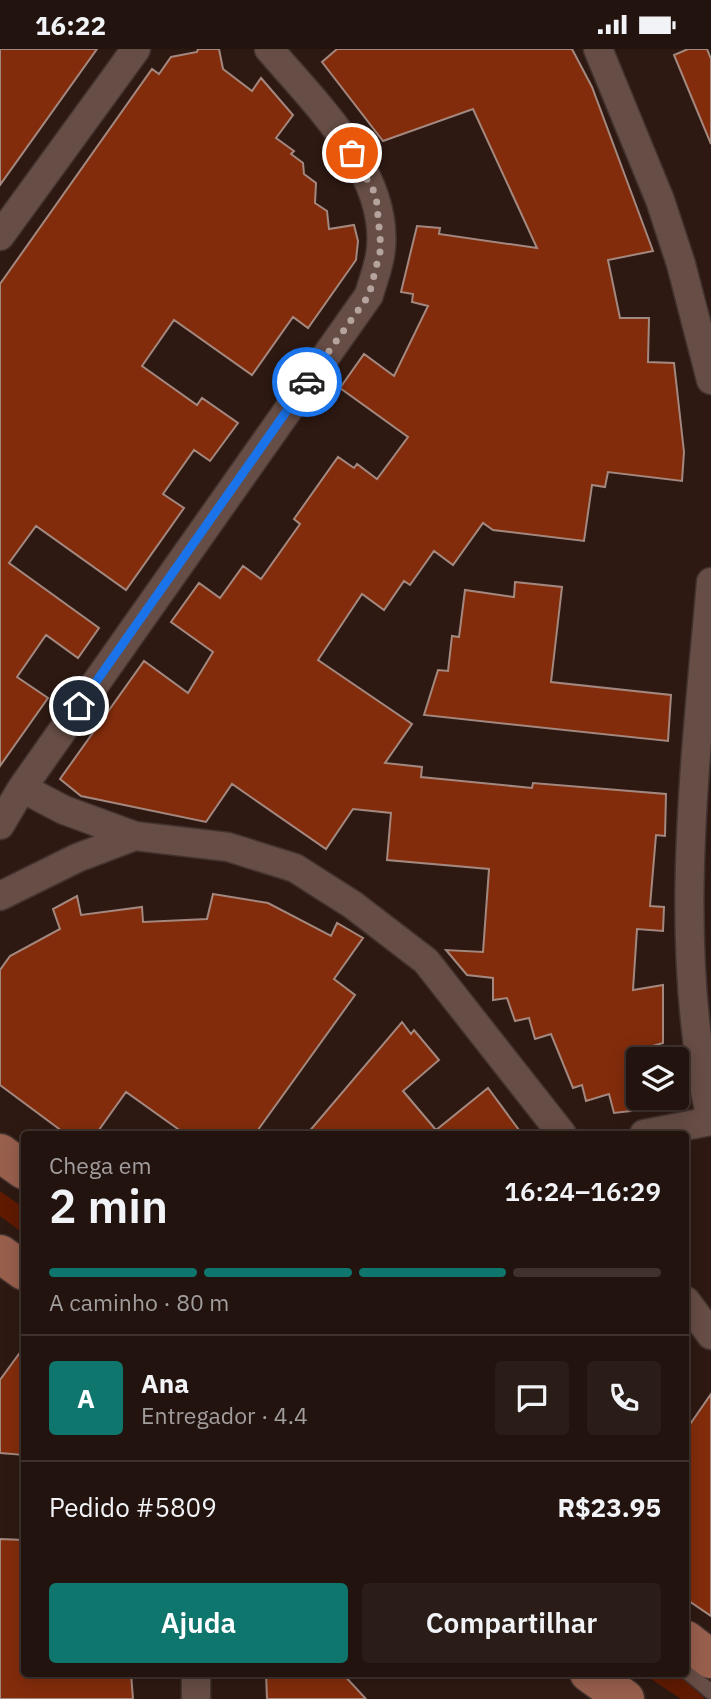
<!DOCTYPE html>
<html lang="pt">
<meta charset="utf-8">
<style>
:root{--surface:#22130e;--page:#2a1c17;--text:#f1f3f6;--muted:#a29e9e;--line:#3f322e;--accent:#0f766e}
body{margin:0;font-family:"IBM Plex Sans",sans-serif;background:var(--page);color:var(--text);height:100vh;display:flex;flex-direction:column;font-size:26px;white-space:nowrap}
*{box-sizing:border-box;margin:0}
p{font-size:23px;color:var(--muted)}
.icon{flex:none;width:38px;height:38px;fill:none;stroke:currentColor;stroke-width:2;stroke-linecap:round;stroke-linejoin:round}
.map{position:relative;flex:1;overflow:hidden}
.panel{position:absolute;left:21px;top:1082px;width:668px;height:546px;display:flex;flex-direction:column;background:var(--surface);border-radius:7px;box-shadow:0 4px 18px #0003,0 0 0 2px var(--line)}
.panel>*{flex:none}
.tools{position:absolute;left:626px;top:998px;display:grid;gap:14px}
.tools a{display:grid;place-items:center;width:63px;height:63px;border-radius:7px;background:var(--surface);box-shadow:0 4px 18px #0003,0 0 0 2px var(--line);font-size:35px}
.pin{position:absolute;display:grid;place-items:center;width:60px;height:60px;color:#fff;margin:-30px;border:4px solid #fff;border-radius:50%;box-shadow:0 2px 7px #0007}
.courier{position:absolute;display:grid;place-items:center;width:70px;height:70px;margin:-35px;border:5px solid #1a73e8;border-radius:50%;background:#fff;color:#222;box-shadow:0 2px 9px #0007}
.headline em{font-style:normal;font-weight:600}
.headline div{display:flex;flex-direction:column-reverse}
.headline{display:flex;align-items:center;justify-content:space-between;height:119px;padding:0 28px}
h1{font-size:46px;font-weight:600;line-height:52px}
.bar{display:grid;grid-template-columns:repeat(4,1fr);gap:10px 7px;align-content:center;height:84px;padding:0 28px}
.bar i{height:9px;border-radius:5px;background:var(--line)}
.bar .active{background:var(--accent)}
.bar p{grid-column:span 4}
.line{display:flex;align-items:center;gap:18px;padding:0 28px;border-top:2px solid var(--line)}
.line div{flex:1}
.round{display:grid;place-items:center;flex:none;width:74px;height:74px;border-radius:7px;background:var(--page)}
.action{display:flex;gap:14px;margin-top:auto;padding:14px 28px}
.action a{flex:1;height:80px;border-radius:7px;background:var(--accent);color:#fff;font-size:28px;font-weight:600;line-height:80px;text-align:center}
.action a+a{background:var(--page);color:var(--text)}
.status{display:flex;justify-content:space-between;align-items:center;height:49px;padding:0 35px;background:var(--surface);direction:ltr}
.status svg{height:19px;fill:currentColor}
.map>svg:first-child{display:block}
.green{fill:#601a00}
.building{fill:#832c0b;stroke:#a3887f;stroke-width:2}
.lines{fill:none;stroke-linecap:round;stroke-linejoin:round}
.service-casing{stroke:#43332f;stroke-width:17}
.minor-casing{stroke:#43332f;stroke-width:31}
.primary-casing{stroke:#43332f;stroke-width:41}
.service{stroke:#664d45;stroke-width:14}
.minor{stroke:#664d45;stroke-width:28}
.primary{stroke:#985f4d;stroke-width:38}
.done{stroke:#b5a39d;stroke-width:7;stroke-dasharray:0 12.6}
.route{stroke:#1a73e8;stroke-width:9}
</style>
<div class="status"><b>16:22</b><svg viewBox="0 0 49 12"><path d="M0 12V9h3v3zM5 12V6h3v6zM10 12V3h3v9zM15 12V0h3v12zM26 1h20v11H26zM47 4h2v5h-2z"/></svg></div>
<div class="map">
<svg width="711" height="1650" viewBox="0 0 711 1650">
<rect width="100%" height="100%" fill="#2e1912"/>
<path class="green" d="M0,1142l24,17v26l-24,-18z
M642,1624h36l27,26h-24z"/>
<path class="building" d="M0,0h97l-97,136z
M198,0h21l4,20 29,22 9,-13 32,37 -17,23 18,13 -3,3 12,9 1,11 12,9 -1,20 12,8 2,18 25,-4 4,16 -2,19 -48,68 -15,-11 -41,58 -78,-55 -32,46 55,39 5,-7 36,25 -28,38 -16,-11 -31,44 21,14 -58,82 -90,-64 -27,37 90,65 -21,30 -32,-23 -29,42 31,21 -48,68v-482l152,-215 7,5 12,-17 26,-5z
M337,0h235l20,38 61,164 -45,9 12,58h29l-1,44 26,1 10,89 -2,29 -74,-9 -3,15 -13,-2 -8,56 -91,-11 -10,-7 -30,42 -19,-14 -24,34 -6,-4 -20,29 -22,-16 -44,66 94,64 -27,39 37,4 -1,10 111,11 1,-5 133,11 -1,42 -9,-1 -6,71 14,1 -1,24 -26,-2 -4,61 30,-5v58l-24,7v60l-25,3 -5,-19 -23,7 -4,-16 -9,3 -22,-54 -16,5 -6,-21 -14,3 -8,-23 -14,2v-22l-26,-3 -21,-25 37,2 6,-83 -102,-9 4,-47 -38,-4 -27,40 -94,-65 -26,38 -125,-26 -21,-17 84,-118 44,32 25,-41 -42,-30 28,-39 21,15 23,-32 18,13 39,-55 -6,-5 44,-62 16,11 3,-4 20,15 31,-42 -68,-49 24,-34 30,22 34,-70 -16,-4 1,-8 -12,-2 16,-66 23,2 -1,6 98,14 -64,-139 -90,32 -61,-79z
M688,0h19l4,10v85l-37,-89z
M515,533l47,5 -11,95 120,13 -3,46 -244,-26 14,-45 10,1 4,-35 7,1 6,-47 49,7z
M213,845l55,9 63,33 6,-13 26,15 -29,41 21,16 -100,139h-70l-59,-42 -30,42h-30l-66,-49v-115l10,-14 50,-27 -7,-20 24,-13 4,19 61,-8 1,15 64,-3z
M402,973l9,12 3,-4 25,30 -36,31 33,39 52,-42 34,46h-215z
M24,1298v108l-24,-2v-73z
M711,1345v222l-25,-17v-169z
M0,1490l24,1v133h107l2,26h-133z
M266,1624h76l24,26h-99z"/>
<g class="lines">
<g class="service-casing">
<path id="service" d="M686,1622l25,21"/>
</g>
<g class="minor-casing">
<path id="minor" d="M598,0l62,151 21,64 30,116
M0,187l136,-187
M711,533c-15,175 -40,364 0,537
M22,739l42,22 71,26 93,11 67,21 58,37 73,56 136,173
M0,776l22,-37 347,-493c4,-15 11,-31 12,-47 7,-76 -66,-145 -112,-199
M0,847l77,-38 58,-22
M644,1085l67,-13
M686,1252l25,34
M196,1624v26"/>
</g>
<g class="primary-casing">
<path id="primary" d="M0,1104l24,17
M0,1205l24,17
M686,1591l25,19
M589,1624l36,26"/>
</g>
<use href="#service" class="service"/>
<use href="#minor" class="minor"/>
<use href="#primary" class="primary"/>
</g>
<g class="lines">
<path class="done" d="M307,333l62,-87 12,-47 -5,-53 -24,-42"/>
<path class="route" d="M79,657l228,-324"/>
</g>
</svg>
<div class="tools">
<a><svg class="icon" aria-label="layers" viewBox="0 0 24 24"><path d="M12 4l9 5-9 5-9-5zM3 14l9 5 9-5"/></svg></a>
</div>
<div class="pin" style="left:352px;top:104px;background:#ea580c"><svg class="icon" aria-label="bag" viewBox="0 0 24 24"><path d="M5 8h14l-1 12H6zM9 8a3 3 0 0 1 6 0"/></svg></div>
<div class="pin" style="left:79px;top:657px;background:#1f2937"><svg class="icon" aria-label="home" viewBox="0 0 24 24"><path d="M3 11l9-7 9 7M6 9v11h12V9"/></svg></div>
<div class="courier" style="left:307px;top:333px"><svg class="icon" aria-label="car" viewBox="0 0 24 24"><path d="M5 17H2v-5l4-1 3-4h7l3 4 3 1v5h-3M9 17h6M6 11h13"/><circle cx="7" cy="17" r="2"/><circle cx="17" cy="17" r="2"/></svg></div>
<section class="panel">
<div class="headline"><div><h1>2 min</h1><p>Chega em</p></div><em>16:24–16:29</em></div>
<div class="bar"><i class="active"></i><i class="active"></i><i class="active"></i><i></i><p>A caminho · 80 m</p></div>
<div class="line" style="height:126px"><b class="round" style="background:var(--accent);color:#fff">A</b><div><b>Ana</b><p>Entregador · 4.4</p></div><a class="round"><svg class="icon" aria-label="chat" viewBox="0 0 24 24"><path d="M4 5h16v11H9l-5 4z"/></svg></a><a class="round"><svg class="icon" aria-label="phone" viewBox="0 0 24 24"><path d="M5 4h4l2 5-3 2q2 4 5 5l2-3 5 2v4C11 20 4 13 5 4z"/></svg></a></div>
<div class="line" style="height:91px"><div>Pedido #5809</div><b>R$23.95</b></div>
<div class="action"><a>Ajuda</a><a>Compartilhar</a></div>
</section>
</div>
